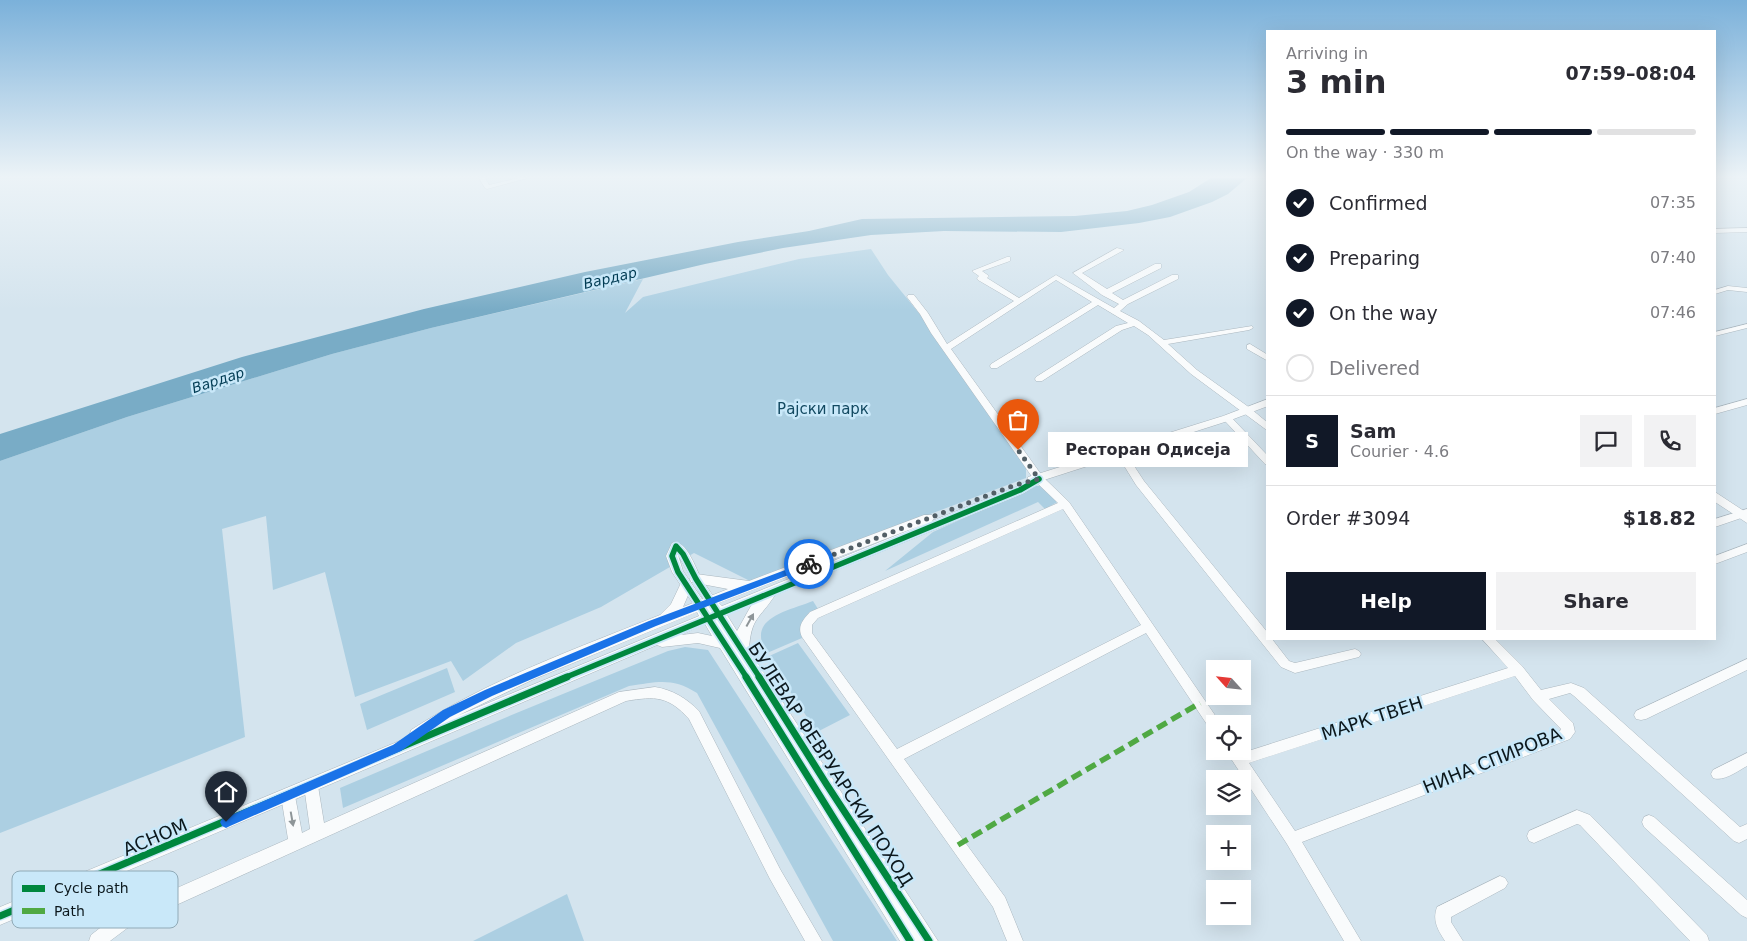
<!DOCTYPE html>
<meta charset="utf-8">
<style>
:root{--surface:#fff;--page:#f2f2f3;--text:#2b2b33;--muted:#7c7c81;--line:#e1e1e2;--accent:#111827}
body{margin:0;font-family:"DejaVu Sans",sans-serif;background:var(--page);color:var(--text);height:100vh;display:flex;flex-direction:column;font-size:19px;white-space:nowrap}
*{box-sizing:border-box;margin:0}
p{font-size:16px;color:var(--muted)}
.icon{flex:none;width:28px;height:28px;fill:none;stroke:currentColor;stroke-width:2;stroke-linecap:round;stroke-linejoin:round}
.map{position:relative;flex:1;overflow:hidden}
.drawer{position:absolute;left:1266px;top:30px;width:450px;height:610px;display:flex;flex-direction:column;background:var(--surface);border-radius:0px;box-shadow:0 5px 20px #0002}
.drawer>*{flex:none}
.needle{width:32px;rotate:297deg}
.tools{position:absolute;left:1206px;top:660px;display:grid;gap:10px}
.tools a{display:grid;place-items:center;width:45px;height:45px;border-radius:0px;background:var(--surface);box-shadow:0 5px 20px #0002;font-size:25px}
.pin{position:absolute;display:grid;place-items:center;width:42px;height:42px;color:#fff;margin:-51px -21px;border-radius:50% 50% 50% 0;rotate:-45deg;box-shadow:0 0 5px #0007}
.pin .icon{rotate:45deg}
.courier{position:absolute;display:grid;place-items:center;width:50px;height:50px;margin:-25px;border:4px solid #1a73e8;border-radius:50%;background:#fff;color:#222;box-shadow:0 1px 6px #0007}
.bubble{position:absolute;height:35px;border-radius:0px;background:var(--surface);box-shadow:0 5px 20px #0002;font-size:16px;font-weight:600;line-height:35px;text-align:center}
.overview em{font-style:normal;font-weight:600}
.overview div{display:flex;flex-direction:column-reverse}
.overview{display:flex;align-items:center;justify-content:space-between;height:85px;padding:0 20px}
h1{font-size:32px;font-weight:600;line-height:38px}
.bar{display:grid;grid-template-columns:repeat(4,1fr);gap:8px 5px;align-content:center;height:60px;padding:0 20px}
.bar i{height:6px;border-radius:4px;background:var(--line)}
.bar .on{background:var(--accent)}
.bar p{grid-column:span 4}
.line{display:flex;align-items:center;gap:12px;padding:0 20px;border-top:1px solid var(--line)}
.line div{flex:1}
.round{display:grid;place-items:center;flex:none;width:52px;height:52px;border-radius:0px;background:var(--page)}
ol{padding:0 20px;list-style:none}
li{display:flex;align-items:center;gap:15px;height:55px}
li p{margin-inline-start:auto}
li .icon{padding:5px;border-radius:50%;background:var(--accent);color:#fff;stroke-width:4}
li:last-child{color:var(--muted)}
li i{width:28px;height:28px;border:2px solid var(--line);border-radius:50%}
.button{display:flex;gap:10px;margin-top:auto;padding:10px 20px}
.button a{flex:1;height:58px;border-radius:0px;background:var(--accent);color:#fff;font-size:20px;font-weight:600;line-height:58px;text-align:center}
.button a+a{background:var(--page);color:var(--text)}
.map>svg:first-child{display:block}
.green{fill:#accfe2}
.water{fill:#79acc6}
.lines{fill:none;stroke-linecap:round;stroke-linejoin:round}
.minor-casing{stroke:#abb7bf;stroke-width:1}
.tertiary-casing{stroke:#abb7bf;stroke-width:1}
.minor{fill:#f9fbfc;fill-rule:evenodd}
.tertiary{fill:#f9fbfc;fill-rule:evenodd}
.quiet{stroke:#50a943;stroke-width:5.5;stroke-dasharray:11 5.5;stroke-linecap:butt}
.cycleway-far1-casing{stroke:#c9e8f9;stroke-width:9}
.cycleway-casing{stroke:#c9e8f9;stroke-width:10}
.cycleway-far1{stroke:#00873e;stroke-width:5.5}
.cycleway{stroke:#00873e;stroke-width:7}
.oneway{fill:#8e9598}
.route{fill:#1a73e8}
.done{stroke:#525f66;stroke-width:5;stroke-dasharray:0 9}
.labels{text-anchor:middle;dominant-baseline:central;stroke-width:5;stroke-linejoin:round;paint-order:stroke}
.far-water-label{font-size:14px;font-style:italic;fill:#003b53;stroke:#c9e8f9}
.park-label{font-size:15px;fill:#124961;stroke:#c9e8f9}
.near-street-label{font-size:18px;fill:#0c181d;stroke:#c9e8f9}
.key{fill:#c9e8f9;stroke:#90aab7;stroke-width:1}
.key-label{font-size:14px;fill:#0c181d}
</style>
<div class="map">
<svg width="1747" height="941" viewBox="0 0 1747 941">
<rect width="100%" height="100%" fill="#d4e4ee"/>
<path class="green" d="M871,249l17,26 47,58 91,135v10l-250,94 -22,11 -60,-30 -93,54 -85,36 -53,38 -12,-20 -96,36 -30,-125 -52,18 -7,-74 -44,13 23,208 -245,96v-372l127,-44 205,-63 99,-26 212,-49 -18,34 18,-16 156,-38z
M1035,486h5l19,15 -14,8 -7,-7 -153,69 48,-39z
M813,601l5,8 -17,19 1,10 -35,15c-22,-35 21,-42 46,-52z
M798,643l52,72 -33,17 -50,-75z
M685,647l23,3 189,291h-64l-136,-248c-25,-16 -40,-11 -68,-7l-286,122 -3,-20 174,-74 154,-63z
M447,668l8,24 -88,38 -7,-26z
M567,894l17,47h-111z"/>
<path class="water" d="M1211,178h36l-19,16 -16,8 -42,15 -31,6 -78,9 -117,-1 -73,4 -88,13 -78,16 -274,64 -99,26 -205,63 -127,44v-27l242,-77 182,-48 161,-37 153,-30 71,-11 53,-12 213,-3 52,-5 25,-6 37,-13z"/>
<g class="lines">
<g class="minor-casing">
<path id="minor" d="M479,178h6l4,7 29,-7h10l-41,11 -2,-1z
M1117,248l7,2 -42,23 25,16 48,-25h6v4l-49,25 11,7 49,-25h6v4l-50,25 -8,7 19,10 25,19 88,-14 1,2 -4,2 -81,14 29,26 53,38 18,15v8l-77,-57 -43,-39 -14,-9 -12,4 -80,51h-6l-1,-2 1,-2 80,-51 12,-3 -30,-18 -101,63h-6l-1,-2 1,-2 101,-62 -36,-22 -105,69 92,128 26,25 152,222h-6v7l-5,-2 -64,-96 -242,126 101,138 18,44h-16l-14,-34 -191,-270c-5,-11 1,-17 8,-25l248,-109 -23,-22 -104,-148 -11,-19 -13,-17 1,-2h6l14,18 19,31 67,-43 -36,-21 -1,-2 2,-2 -7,-5 35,-14h3v4l-28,10 7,5 -2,2 32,20 37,-23 58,33 5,-4 -17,-9 -29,-22zM1063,509l78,116 -244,124 -85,-116v-8l6,-7z
M1728,286l19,2v4l-19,-2 -13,4v-4z
M1747,324v4l-32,8v-4z
M1250,344l18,11v6l-21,-12v-4z
M1747,399v6l-32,9v-6z
M1227,415l3,1 38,40v9l-3,-1 -41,-44 -2,-2z
M1120,448l3,1 21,32 124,152v6h4l17,22 6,2 60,-14 4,2 2,3 -2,3 -64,16 -14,-6 -145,-182 -21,-34z
M1747,509v7l-32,11v-8z
M676,542c13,4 19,25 25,36 5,8 11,16 16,24l-2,3 -4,1 -4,-1 -29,-50 5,16 23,34 -2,3 -4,1 -4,-1 -24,-36 -6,-16 6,-13z
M1747,544v8l-32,12v-8z
M1482,639h13l27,27 19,24 30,-7 13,5 156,139 7,-3v15l-8,4 -5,-2 -160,-145 -4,-3 -21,6 24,24 2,9 -5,7 -268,103 59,99h-17l-57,-97 -61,-93h15l1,2 266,-85zM1515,676l18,24 28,29 -1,2 -265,100 -46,-68z
M1747,659v11l-101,49 -5,1 -5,-1 -2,-4 2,-4z
M655,687c18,3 31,11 44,24l81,158 42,72h-17l-35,-62 -81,-160c-21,-23 -33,-23 -63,-18l-496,225 -20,15h-21l2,-6 27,-21 170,-75 -7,-43 2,-5 5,-1 5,1 2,5 7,37 8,-4 -6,-43 2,-4 5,-2 5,2 2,4 6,37 295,-131z
M1747,753v13c-9,5 -24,16 -34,12l-2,-4 2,-4z
M1577,810l13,5 117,120 2,6h-19l-110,-116 -3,-1 -43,19 -5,-2 -2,-5 2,-5z
M1649,815l5,2 93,83v18l-6,-3 -97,-88 -2,-5 2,-5z
M1500,876l5,2 3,5 -3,5 -54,29v5l12,19h-18c-7,-11 -13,-20 -8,-34z"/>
</g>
<g class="tertiary-casing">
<path id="tertiary" d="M1747,228v4l-32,1v-4z
M1268,399v7l-37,14 -187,60 -20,13 -249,102c-16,25 -24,22 -26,55l189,291h-38l-180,-293 -22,-5 -36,4 -5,-2 -657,280v-18l409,-170 2,-7c77,-50 164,-81 249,-115l11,-11 10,-21h10l1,3 -9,21 45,-18 -37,-7 -1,-3 1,-3 5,-2 53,7 175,-66h8l2,3 -2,3 84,-34 11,-6 1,-4 195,-61zM927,523l-205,83 -3,-3zM752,604l-15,27 -10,-16zM697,612l2,4 -242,100 75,-36zM705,624l7,12 -14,-3 -17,2z
M1715,492l32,21v10l-32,-21z"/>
</g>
<use href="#minor" class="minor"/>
<use href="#tertiary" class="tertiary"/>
<path class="quiet" d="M958,845l242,-142"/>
<g class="cycleway-far1-casing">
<path id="cycleway-far1" d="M564,678l456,-188 19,-11
M747,678l-69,-106 -6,-16 4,-10 7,8 13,25 64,99"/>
</g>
<g class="cycleway-casing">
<path id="cycleway" d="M746,677l164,264
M759,677l68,108 102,156
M0,916l567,-239"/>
</g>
<use href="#cycleway-far1" class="cycleway-far1"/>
<use href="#cycleway" class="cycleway"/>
</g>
<defs><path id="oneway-solid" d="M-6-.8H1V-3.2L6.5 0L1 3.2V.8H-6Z" transform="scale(1.25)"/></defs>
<g class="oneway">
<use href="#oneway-solid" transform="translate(750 620) rotate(-61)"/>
<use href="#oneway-solid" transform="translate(292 819) rotate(80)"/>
</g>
<linearGradient id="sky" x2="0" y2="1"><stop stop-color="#7bb1da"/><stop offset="0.57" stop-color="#ecf3f7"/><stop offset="1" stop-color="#ecf3f7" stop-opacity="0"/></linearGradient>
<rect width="1747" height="310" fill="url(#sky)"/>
<path class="route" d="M809,561l3,1v4l-156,60 -164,70 -42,21 -49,34 -171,75 -4,2 -4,-2 -2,-4 2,-3 171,-74 50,-35 42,-20 164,-69z"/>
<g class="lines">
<path class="done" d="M809,564l206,-79 24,-6 -21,-29"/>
</g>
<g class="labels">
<g class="far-water-label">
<text transform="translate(610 278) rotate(-13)">Вардар</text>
<text transform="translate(218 380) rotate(-18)">Вардар</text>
</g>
<g class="park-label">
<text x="823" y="409">Рајски парк</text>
</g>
<g class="near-street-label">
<text transform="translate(1372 718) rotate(-18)">МАРК ТВЕН</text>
<text transform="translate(1492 760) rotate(-22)">НИНА СПИРОВА</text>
<text transform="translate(831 764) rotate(57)">БУЛЕВАР ФЕВРУАРСКИ ПОХОД</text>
<text transform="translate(155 837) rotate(-23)">АСНОМ</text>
</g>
</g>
<rect x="12" y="871" width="166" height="57" rx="8" class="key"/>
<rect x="22" y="885" width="23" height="7" fill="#00873e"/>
<rect x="22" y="908" width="23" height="6" fill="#50a943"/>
<g class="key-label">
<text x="54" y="893">Cycle path</text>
<text x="54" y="916">Path</text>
</g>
</svg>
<div class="tools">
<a><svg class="needle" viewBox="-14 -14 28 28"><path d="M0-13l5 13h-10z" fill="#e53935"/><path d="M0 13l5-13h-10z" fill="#7c7c81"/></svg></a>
<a><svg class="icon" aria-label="locate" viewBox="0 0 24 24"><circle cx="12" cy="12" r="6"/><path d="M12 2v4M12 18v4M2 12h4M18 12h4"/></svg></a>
<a><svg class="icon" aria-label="layers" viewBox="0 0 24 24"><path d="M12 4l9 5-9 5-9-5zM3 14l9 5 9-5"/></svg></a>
<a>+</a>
<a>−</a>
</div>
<div class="pin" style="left:1018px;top:450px;background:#ea580c"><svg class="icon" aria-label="bag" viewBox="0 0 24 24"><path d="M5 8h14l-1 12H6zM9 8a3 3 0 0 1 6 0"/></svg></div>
<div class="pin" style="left:226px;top:822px;background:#1f2937"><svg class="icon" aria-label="home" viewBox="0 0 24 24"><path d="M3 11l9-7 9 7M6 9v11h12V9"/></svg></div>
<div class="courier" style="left:809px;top:564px"><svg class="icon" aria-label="bike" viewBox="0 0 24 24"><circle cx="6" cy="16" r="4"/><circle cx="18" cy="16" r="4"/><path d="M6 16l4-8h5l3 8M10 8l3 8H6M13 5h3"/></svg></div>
<div class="bubble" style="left:1048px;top:432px;width:200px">Ресторан Одисеја</div>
<section class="drawer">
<div class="overview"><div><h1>3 min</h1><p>Arriving in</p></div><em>07:59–08:04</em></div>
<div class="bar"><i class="on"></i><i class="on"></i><i class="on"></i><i></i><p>On the way · 330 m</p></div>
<ol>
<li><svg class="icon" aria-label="check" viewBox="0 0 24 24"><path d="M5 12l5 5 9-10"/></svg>Confirmed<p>07:35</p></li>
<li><svg class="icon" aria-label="check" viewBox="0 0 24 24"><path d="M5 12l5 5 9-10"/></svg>Preparing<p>07:40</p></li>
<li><svg class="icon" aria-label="check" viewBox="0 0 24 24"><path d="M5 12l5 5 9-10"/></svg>On the way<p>07:46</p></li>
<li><i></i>Delivered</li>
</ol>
<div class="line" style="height:90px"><b class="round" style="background:var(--accent);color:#fff">S</b><div><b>Sam</b><p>Courier · 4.6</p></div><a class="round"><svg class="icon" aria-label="chat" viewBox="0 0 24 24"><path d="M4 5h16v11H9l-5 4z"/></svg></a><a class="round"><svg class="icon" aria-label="phone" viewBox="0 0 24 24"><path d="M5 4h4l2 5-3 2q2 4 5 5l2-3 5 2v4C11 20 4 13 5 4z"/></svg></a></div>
<div class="line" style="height:65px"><div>Order #3094</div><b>$18.82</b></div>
<div class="button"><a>Help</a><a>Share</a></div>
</section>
</div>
